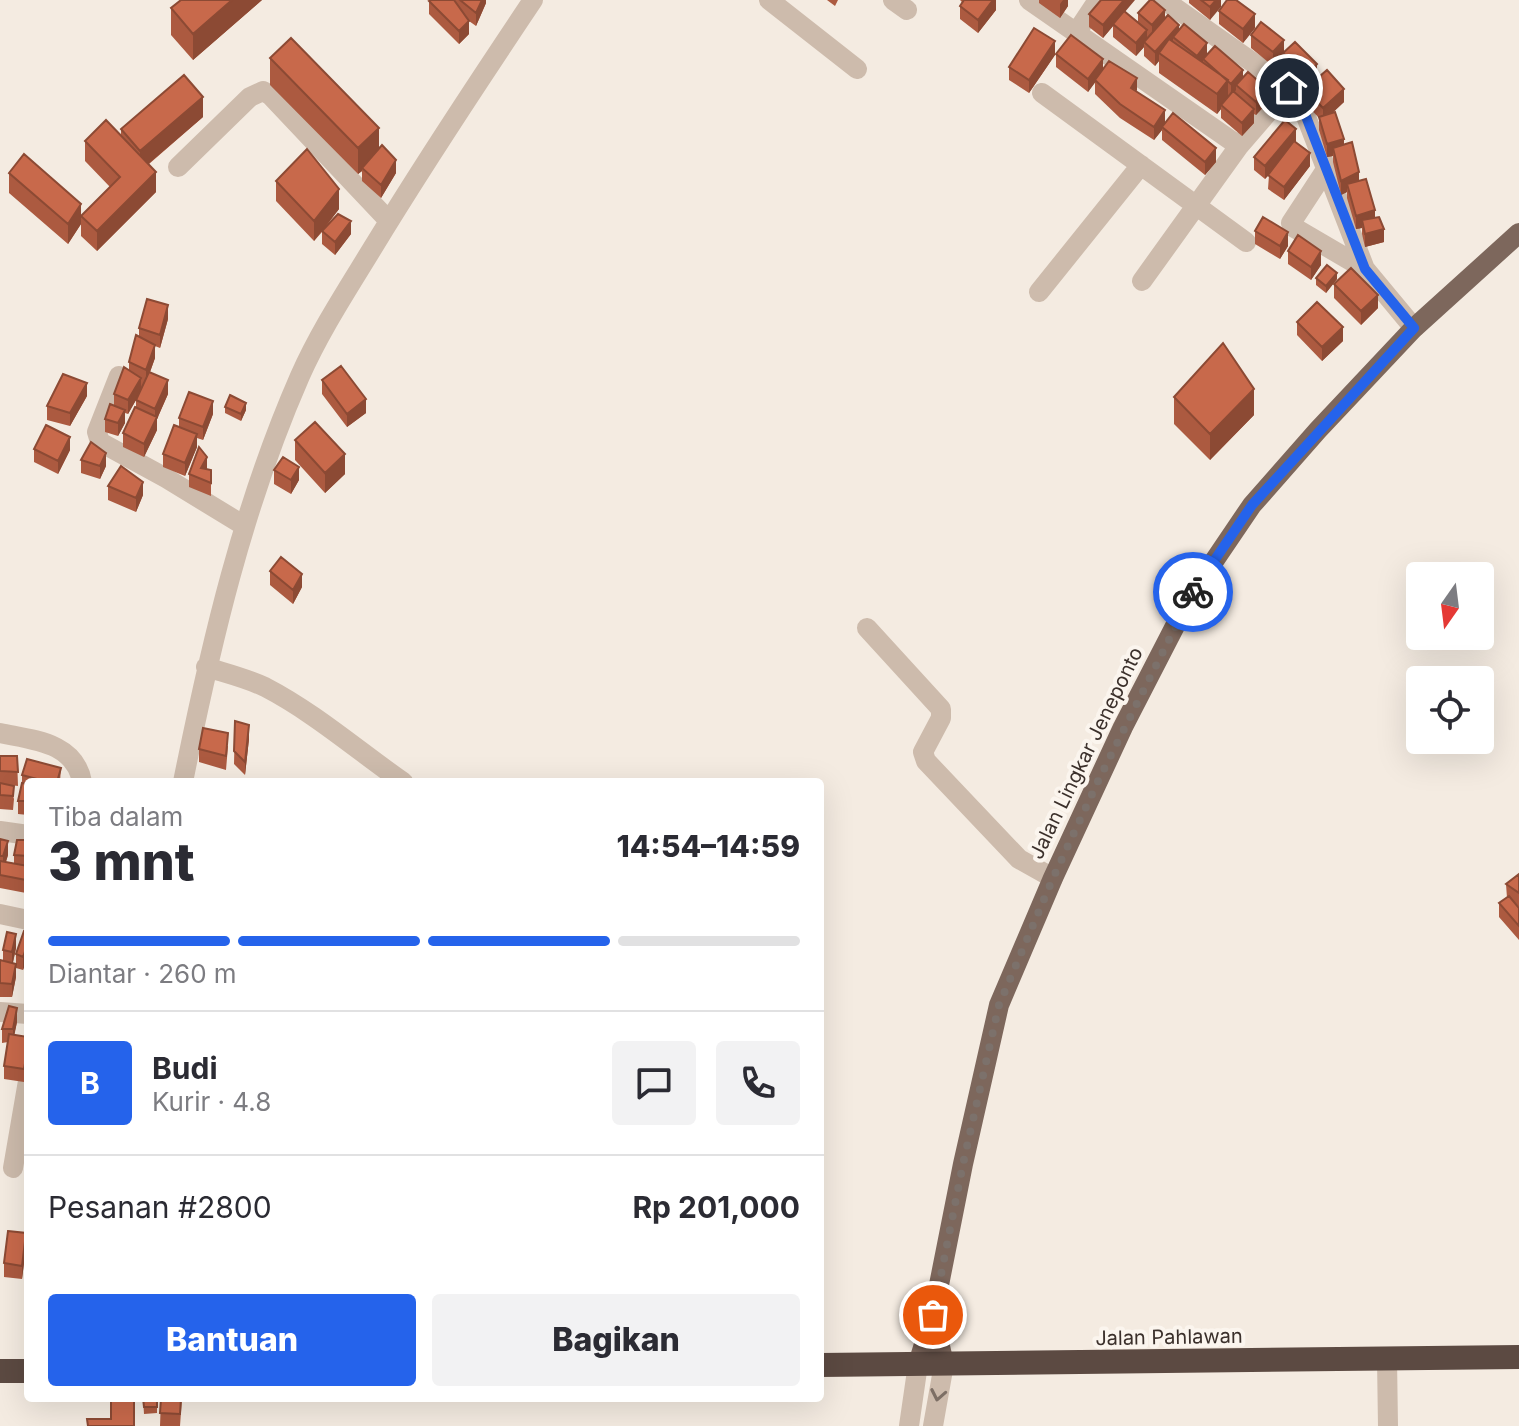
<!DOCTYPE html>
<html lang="id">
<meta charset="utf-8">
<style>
:root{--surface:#fff;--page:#f2f2f3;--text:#2b2b33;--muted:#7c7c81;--line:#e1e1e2;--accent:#2563eb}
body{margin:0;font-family:Inter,sans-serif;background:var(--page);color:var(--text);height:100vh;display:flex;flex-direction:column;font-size:30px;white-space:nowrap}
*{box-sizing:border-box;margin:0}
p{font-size:26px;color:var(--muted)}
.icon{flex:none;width:44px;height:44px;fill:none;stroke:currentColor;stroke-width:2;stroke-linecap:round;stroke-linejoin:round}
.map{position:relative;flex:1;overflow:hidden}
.drawer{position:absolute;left:24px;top:778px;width:800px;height:624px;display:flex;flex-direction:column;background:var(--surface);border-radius:8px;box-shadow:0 8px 32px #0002}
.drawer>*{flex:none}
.needle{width:52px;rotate:194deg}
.controls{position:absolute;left:1406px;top:562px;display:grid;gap:16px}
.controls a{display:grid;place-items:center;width:88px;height:88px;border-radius:8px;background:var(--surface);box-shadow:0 8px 32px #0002;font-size:40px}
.pin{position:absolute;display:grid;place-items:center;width:68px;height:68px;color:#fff;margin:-34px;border:4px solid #fff;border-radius:50%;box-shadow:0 2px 8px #0007}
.courier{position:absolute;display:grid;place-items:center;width:80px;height:80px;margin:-40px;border:6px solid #2563eb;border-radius:50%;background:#fff;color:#222;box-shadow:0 2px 10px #0007}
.overview em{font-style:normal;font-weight:800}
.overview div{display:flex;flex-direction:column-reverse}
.overview{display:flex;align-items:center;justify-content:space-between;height:136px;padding:0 24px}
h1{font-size:52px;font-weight:800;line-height:60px}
.bar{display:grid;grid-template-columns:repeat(4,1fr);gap:12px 8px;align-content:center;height:96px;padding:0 24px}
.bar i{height:10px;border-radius:6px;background:var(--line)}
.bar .active{background:var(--accent)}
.bar p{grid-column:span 4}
.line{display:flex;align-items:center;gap:20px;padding:0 24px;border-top:2px solid var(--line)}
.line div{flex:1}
.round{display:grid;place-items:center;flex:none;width:84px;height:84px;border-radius:8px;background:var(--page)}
.cta{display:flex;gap:16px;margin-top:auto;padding:16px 24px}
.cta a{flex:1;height:92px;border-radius:8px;background:var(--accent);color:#fff;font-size:32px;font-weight:800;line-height:92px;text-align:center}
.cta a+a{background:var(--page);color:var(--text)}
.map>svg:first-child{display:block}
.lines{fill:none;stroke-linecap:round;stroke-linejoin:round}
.minor{stroke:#cdbbac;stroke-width:20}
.major{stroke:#7d675c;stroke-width:20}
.highway{stroke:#5c4a42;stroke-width:24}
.wall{fill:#ac5a40}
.shaded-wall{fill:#8c4a34}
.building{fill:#c8694b;stroke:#8c4a34;stroke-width:2}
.oneway{stroke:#7d6f65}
.done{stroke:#7c716b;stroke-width:8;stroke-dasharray:0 14.4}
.route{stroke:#2563eb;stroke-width:10}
.labels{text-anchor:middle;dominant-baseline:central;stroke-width:8;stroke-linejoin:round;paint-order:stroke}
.street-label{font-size:20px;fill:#3b302b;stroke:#fbf5ee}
</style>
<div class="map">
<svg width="1519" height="1426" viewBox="0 0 1519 1426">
<rect width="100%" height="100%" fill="#f4ebe1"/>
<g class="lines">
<path class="minor" d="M769,0l88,69
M893,0l14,10
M1029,0l210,146
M1164,0l125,88 11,13 65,168 49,59
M1076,33l22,-33
M1042,93l204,149
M178,167l72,-70 13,-6 7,4 119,126
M1325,171l-34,52 2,4 72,42
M1142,281l97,-135 50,-58
M1039,292l102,-127
M119,376l-22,56 3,10 66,36 77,47
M867,628l74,81v9l-18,34 3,9 93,98 34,19
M206,667c19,6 40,11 59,20 50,26 92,63 138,95
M0,733c33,7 75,9 82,49
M183,782c28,-139 60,-276 117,-406 20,-45 47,-86 72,-127 51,-84 106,-167 161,-249
M0,831l28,4
M0,914l28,6
M0,1012l28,2
M13,1168l15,-87
M1387,1359l1,67
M909,1426l9,-62
M933,1426l11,-62"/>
<path class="major" d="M933,1315l11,49
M918,1364l15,-49 30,-151 36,-159 54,-127 70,-151 68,-132 61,-90 66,-75 96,-102 105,-95"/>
<path class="highway" d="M820,1365l699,-8
M0,1371h28"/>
</g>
<path class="wall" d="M262,0l-69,60 -22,-25v-27z
M431,0h55v3l-10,23 -7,-5v13l-10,10 -30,-30v-13z
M827,0h11l-3,6z
M960,0h36v10l-18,23 -18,-14v-13l2,-4z
M1039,0h29v6l-8,12 -21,-15z
M1189,0h32l-11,20 -21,-17z
M1219,11l36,17 -12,15 -24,-19z
M1125,12l13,10v-9l27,5 42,36 36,24 25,24 -12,13 -2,-1v9l-12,13 -21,-18v-9l-4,5 -58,-41v-12l-4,5 -11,-10v-9l-8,9 -23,-19v-11l-10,12 -14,-11v-13z
M1251,35l33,18 33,25 -7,7 34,17 -11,10 11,33 40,97 -19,5 -3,-13v-6l-6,1 -9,-31v-6l-6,3 -8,-33v-6l-6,1 -8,-27v-12l-14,-15 1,-14 -23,-22v-13l-10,12 -22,-18z
M1056,54l47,15 34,23 28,30 51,40 -11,13 -43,-35v-10l-8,10 -34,-22 -25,-24v-12l-7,10 -32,-25z
M1055,55l-26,38 -20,-13v-13z
M270,58l109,91 17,24 -15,25 -19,-17v-10l-4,3 -88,-89z
M203,117l-54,47 7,28 -59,59 -16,-15v-20l29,-29 -25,-26v-20l36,-5v-7z
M1296,142l14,24 -26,34 -16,-11 1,-14 -4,4 -11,-9v-13z
M9,173l72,51 -13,20 -59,-51z
M276,181l63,28 -15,20 27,5 -16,21 -13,-11v-12l-8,9 -38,-40z
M1255,231l33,15 -8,13 -25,-15z
M1288,251l33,14 -10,15 -23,-16z
M1316,278l21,1 -11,14 -10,-8z
M1334,284l44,24 -17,17 -27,-27z
M168,319l-8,29 -5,-2v12l-5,14 18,22 -11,25v11l-13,27 -21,-10v-14l13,-26v-7l3,-5 -11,19 -3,-1v10l-7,13 -13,-4v-13l9,-14v-11l15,-24v-8l10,-26v-8z
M1297,322l46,19 -21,20 -25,-26z
M322,380l44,33 -19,14 -25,-33z
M87,396l-17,30 -23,-6v-14z
M1174,397l80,18 -44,45 -36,-36z
M225,407l21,3 -5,11 -16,-8z
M213,414l-10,26 -6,-2v9l-12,29 -22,-9v-13l16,-27v-9z
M295,440l50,34 -20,19 -30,-33z
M34,449l36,1 -12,24 -24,-12z
M81,460l25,6 -6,13 -19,-6z
M207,469l4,1v26l-22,-9v-13z
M274,470l25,10 -8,14 -17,-10z
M108,486l35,9 -7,17 -28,-12z
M270,571l32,16 -9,17 -23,-19z
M235,721l14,18 -4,36 -11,-11z
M228,746l-2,24 -27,-8v-13z
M0,756h17l1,30 -8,-1 4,14 -1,11 -13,-1z
M61,768l-1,14h-32v33l-10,-1v-13l4,-18v-8z
M0,839l8,16 -2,7 8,2v-9l14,-15v42l-2,11 -26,-5z
M1519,874v33l-3,-3 3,4v32l-20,-23v-14l8,-5 -1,-14z
M28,932v24l-5,14 -7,-2v-14z
M16,948l-3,15 3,14 -4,20h-12v-37l3,1v-11z
M17,1022l-3,13 14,2v24l-4,21 -20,-3v-13l4,-24 -6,1v-14z
M26,1247l-4,32 -18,-2v-14z
M143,1398h14v15l-13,1z
M161,1398h21l-2,28h-20z"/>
<path class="shaded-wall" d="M232,0h30l-69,60v-26z
M482,0h4v3l-10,23v-13z
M993,0h3v10l-18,23v-13z
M1063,0h5v6l-8,12v-14z
M1124,0h11l-32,38v-13z
M1216,0h5v7l-11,13v-13z
M1165,10v14l-13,15v-14z
M1255,14v14l-12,15v-14z
M469,21v13l-10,10v-13z
M1179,25v13l-6,-1v7l-14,9v8l-4,5v-14z
M1147,30v13l-3,-1v5l-8,9v-13z
M1284,40v13l-11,13v-14z
M1055,41v14l-26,38v-13z
M1207,43v13l-4,3v3l-6,7v-13z
M1103,59v13l-15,20v-13z
M1317,64v14l-11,11v-13z
M1243,70v13l-7,2v5l-5,7v-13z
M1137,78v13l-6,-3z
M1228,80v20l-7,5v4l-4,5v-20z
M1268,89v13l-12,13v-13z
M1344,89v13l-21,20v-14z
M203,97v20l-63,54v-20z
M1254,109v14l-12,13v-13z
M1165,110v14l-3,3v3l-8,10v-13z
M379,128v26l-17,14v3l-4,3v-26z
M1296,129v14l-31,36v-13z
M1344,139v13l-11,-4v8l-6,1v-13z
M1216,148v14l-11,13v-13z
M1310,153v13l-26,34v-13z
M396,160v13l-15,25v-13z
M156,172v20l-59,59v-20z
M1359,172v14l-12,-2v8l-6,3v-14z
M339,189v20l-25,32v-20z
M81,204v20l-13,20v-20z
M1375,210v14l-13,-4v8l-6,1v-13z
M351,221v13l-16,21v-13z
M1384,229v13l-19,5v-13z
M1288,232v14l-8,13v-13z
M1321,251v14l-10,15v-13z
M1337,273v6l-11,14v-7z
M1378,295v13l-17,17v-14z
M168,305v14l-8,29v-13z
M1343,327v14l-21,20v-14z
M155,345v13l-9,25v-13z
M141,378v13l-13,23v-14z
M168,380v14l-11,25v11l-13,27v-13l11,-24v-11z
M87,383v13l-17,30v-13z
M1254,389v26l-44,45v-26z
M366,399v14l-19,14v-13z
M213,401v13l-10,26v-13z
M246,403v7l-5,11v-7z
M125,410v13l-7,13v-13z
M197,434v13l-12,29v-13z
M70,437v13l-12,24v-13z
M106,453v13l-6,13v-13z
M345,454v20l-20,19v-20z
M207,457v13l-6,-2z
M299,467v13l-8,14v-14z
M143,482v13l-7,17v-14z
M302,574v13l-9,17v-14z
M249,725v14l-4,36v-13z
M8,841v14l-5,15v-14z
M28,869v13l-2,11v-13z
M16,934v14l-4,18v-14z
M28,943v13l-5,14v-13z
M16,964v13l-4,20v-13z
M17,1008v14l-4,20v-13z
M28,1047v14l-4,21v-13z
M26,1233v14l-4,32v-13z"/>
<path class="building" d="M181,0h51l-39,34 -22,-26z
M431,0h23l15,21 -10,10 -30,-30z
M460,0h22l-6,13z
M964,0h29l-15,20 -18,-14z
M1101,0h23l-21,25 -14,-11z
M1150,0h3l12,10 -13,15 -14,-12z
M1201,0h15l-6,7z
M1227,0h9l19,14 -12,15 -24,-18z
M1124,11l23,19 -11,13 -23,-19z
M1168,15l11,10 -24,27 -11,-10z
M1261,22l23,18 -11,12 -22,-17z
M1184,24l23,19 -10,13 -24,-19z
M1034,28l21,13 -26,39 -20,-13z
M1071,35l32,24 -15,20 -32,-25z
M291,38l88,90 -21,20 -88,-90z
M1169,39l59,41 -11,14 -58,-41z
M1295,42l22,22 -11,12 -23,-23z
M1215,46l28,24 -12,14 -28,-25z
M1109,61l28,17 -6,10 34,22 -11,17 -34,-23 -25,-24z
M1327,70l17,19 -21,19 -18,-19z
M1248,72l20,17 -12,13 -20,-17z
M184,75l19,22 -63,54 -19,-22z
M1233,91l21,18 -12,14 -21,-18z
M1335,112l9,27 -17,5 -8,-27z
M1173,113l43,35 -11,14 -43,-35z
M106,120l50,52 -59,59 -16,-15 39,-39 -35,-36z
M1285,120l11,9 -31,37 -11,-9z
M1294,141l16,12 -26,34 -16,-12z
M1352,142l7,30 -18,9 -8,-33z
M382,145l14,15 -15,25 -19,-17z
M307,149l32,40 -25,32 -38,-40z
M24,154l57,50 -13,20 -59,-51z
M1366,179l9,31 -19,6 -9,-32z
M338,214l13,7 -16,21 -13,-11z
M1263,217l25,15 -8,14 -25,-15z
M1379,217l5,12 -19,5 -3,-14z
M1298,235l23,16 -10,16 -23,-16z
M1327,265l10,8 -11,13 -10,-8z
M1351,268l27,27 -17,16 -27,-27z
M147,299l21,6 -8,30 -21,-7z
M1317,302l26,25 -21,20 -25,-25z
M136,335l19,10 -9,25 -17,-8z
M1223,343l31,46 -44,45 -36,-37z
M341,366l25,33 -19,15 -25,-34z
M124,367l17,11 -13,22 -14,-6z
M149,372l19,8 -13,29 -19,-9z
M63,374l24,9 -17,30 -23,-7z
M189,392l24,9 -10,26 -24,-9z
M230,395l16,8 -5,11 -16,-7z
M110,404l15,6 -7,13 -13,-4z
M135,407l22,10 -13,27 -21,-11z
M315,422l30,32 -20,19 -30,-33z
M46,425l24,12 -12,24 -24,-12z
M174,425l23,9 -12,29 -22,-9z
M91,442l15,11 -6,13 -19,-6z
M199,447l8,10 -6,11 10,2v13l-22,-9z
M283,457l16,10 -8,13 -17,-10z
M121,466l22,16 -7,16 -28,-12z
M281,557l21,17 -9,16 -23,-19z
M235,721l14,4 -4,37 -11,-11z
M203,728l25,5 -2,23 -27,-7z
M0,756h17l1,16 -18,-1z
M27,759l34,9 -4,14h-9l-26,-7z
M0,783l14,3 -1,10 -13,-1z
M22,783l6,1v17h-10z
M0,839l8,2 -5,15h-3z
M17,840h11v16l-14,-1z
M0,861l28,5 -2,14 -26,-5z
M1519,874v19l-13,-9z
M1509,896l10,12v18l-20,-23z
M24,931l4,1v11l-5,14 -7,-3z
M7,932l9,2 -4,18 -9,-2z
M0,960l16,4 -4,20 -12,-1z
M9,1006l8,2 -4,21h-11z
M9,1034l19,3v10l-4,22 -20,-3z
M8,1231l18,2 -4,33 -18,-3z
M111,1398h23v28h-46l-1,-7h24z
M143,1398h14v9h-13z
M161,1398h20l-1,16 -20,-1z"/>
<defs><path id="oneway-chevron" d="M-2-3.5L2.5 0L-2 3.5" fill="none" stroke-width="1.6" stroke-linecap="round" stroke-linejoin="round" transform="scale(2)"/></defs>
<use class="oneway" href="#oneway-chevron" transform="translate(938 1395) rotate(101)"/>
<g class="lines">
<path class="done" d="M933,1315l30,-151 36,-159 54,-127 47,-101 93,-185"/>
<path class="route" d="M1193,592l59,-87 162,-177 -49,-59 -65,-168 -11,-13"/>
</g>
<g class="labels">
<g class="street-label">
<text transform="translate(1086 753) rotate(-64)">Jalan Lingkar Jeneponto</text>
<text transform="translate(1169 1337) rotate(-1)">Jalan Pahlawan</text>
</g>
</g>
</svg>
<div class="controls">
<a><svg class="needle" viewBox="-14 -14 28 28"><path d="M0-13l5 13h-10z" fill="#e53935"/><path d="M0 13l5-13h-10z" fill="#7c7c81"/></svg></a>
<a><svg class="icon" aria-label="locate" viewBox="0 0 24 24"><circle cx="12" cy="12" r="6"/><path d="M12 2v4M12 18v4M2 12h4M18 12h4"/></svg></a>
</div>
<div class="pin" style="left:933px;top:1315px;background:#ea580c"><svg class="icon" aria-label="bag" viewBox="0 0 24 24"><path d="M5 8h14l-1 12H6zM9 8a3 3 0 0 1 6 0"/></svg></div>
<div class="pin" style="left:1289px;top:88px;background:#1f2937"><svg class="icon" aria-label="home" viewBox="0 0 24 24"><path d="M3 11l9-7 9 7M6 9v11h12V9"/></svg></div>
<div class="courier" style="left:1193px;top:592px"><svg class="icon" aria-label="bike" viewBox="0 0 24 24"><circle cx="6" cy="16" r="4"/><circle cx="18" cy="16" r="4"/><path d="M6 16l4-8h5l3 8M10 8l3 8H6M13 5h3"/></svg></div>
<section class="drawer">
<div class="overview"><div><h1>3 mnt</h1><p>Tiba dalam</p></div><em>14:54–14:59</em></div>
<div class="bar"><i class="active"></i><i class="active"></i><i class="active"></i><i></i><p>Diantar · 260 m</p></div>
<div class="line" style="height:144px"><b class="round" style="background:var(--accent);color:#fff">B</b><div><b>Budi</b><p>Kurir · 4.8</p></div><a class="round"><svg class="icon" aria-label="chat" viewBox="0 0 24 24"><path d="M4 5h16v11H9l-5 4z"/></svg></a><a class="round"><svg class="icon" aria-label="phone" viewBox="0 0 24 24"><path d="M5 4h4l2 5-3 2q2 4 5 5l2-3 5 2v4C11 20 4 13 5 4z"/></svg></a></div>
<div class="line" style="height:104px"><div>Pesanan #2800</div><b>Rp 201,000</b></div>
<div class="cta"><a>Bantuan</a><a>Bagikan</a></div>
</section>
</div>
